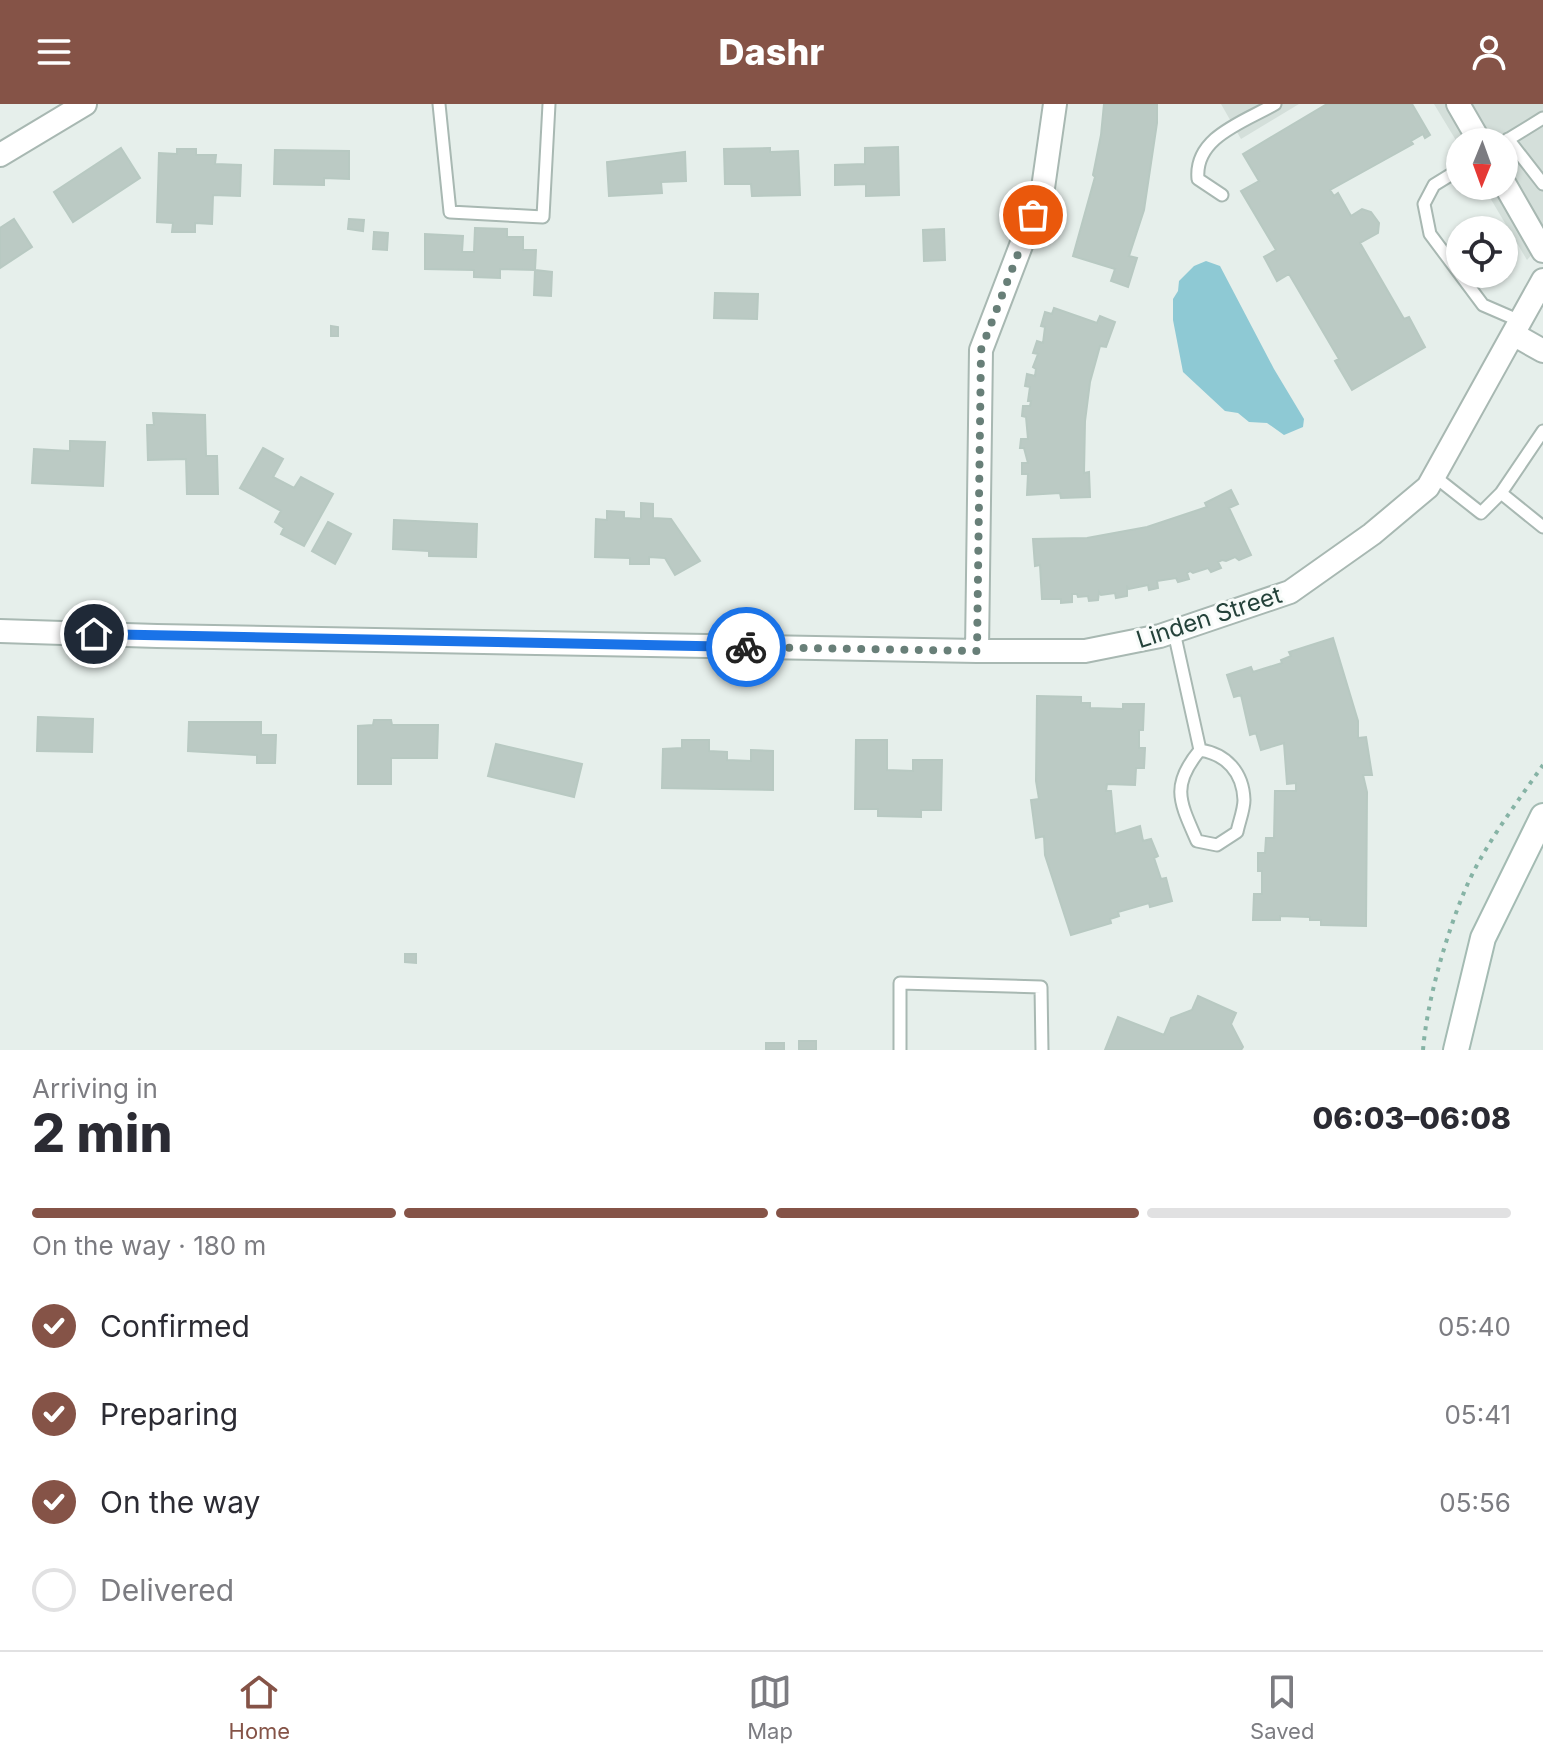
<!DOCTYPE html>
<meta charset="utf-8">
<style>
:root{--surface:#fff;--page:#f7f7f7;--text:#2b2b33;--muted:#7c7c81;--line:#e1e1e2;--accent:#855347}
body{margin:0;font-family:Inter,sans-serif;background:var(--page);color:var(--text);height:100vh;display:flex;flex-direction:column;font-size:30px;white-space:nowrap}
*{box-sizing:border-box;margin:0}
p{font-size:26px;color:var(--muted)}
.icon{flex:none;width:44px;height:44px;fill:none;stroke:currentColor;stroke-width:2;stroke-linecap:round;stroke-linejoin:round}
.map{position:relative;height:946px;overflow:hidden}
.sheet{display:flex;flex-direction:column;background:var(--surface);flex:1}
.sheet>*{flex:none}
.needle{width:52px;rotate:181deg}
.tools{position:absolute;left:1446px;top:24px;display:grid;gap:16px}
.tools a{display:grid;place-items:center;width:72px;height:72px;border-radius:50%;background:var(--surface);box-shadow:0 2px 6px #0004;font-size:40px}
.pin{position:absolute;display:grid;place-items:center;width:68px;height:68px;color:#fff;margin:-34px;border:4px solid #fff;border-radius:50%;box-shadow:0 2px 8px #0007}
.courier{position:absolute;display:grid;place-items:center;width:80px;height:80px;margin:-40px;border:6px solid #1a73e8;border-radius:50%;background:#fff;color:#222;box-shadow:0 2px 10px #0007}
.summary em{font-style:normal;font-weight:800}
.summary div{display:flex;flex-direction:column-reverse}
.summary{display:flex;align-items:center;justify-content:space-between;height:136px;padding:0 32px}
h1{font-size:52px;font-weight:800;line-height:60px}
.bar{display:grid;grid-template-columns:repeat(4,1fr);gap:12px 8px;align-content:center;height:96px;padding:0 32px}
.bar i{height:10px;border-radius:6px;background:var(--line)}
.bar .current{background:var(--accent)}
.bar p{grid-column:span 4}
ol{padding:0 32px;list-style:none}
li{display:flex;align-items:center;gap:24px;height:88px}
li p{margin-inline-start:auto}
li .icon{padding:8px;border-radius:50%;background:var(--accent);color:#fff;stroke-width:4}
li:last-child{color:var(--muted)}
li i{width:44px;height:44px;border:4px solid var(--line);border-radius:50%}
header{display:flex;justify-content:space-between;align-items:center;height:104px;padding:0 32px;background:var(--accent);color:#fff;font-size:36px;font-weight:800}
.dock{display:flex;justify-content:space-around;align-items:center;height:112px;border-top:2px solid var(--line);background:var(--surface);font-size:22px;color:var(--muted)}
.dock a{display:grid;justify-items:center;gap:4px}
.dock .current{color:var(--accent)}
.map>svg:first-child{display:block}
.built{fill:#d4dfda}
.water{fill:#8ec9d4}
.building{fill:#bbcac4;stroke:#b8c9c2;stroke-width:2}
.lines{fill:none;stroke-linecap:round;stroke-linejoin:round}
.service-casing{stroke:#a8b8b2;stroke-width:15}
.minor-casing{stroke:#a8b8b2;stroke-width:26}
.secondary-casing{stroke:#a4bbb3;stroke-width:28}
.path{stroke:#86b3a5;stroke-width:4;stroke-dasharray:4 6;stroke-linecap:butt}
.service{stroke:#fff;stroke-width:11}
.minor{stroke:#fff;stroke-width:22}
.secondary{stroke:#fff;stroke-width:24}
.done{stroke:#687f78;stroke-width:8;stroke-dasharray:0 14.4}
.route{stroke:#1a73e8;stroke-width:10}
.labels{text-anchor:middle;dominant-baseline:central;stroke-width:6;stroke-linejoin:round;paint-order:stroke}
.street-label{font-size:24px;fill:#24423a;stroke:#f7fbf9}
</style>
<header><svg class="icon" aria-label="menu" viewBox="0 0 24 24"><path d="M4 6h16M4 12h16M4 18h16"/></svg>Dashr<svg class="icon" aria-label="person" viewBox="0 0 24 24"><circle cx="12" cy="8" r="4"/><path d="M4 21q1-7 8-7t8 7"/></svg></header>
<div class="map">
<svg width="1543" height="946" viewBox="0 0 1543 946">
<rect width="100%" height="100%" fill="#e6efeb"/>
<path class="built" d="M1221,0h78l-58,35z
M1434,0h109v138l-16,18 -44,-74h21v-44h-44v5z"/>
<path class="water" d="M1206,157l14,5 54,103 30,50 -1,8 -19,8 -17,-12 -18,-1 -11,-9 -13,-2 -42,-39 -10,-52v-21l5,-8 1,-10 15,-15z"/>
<path class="building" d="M1104,0h53v19l-13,87 -15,46 8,2 -9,29 -17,-6 4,-12 -42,-13 22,-79 -2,-2 8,-40z
M1327,0h85l18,31 -5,3 -2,-4 -12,7 2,3 -83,46 4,6 4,-3 13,23 11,-7 9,3 8,11 -1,10 -18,10 44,76 5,-2 16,30 -73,43 -17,-29 4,-2 -50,-85 -12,7 -13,-24 12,-7 -35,-59 18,-10 -16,-27z
M898,43l1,48 -33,1v-12l-31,1v-20l30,-1v-16z
M121,44l19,30 -67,44 -19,-30z
M770,44v4l28,-1 2,44 -48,1 -1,-12h-26l-1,-35z
M177,45h19v6h20l-1,9 26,1 -1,31 -27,-1 -1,29 -17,-1v9h-23l1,-9 -16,-1 2,-69 18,1z
M275,46l74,1v28l-25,-1v7l-50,-1z
M685,48l1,29 -25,1 1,11 -53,3 -2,-34z
M14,115l18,28 -32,21v-40z
M349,115l15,1 -1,11 -15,-2z
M475,124l32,1v8h16v13h13l-1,20 -35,-1v9l-26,-1v-7l-49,-1v-35l38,2 -1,16h12z
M944,125l1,31 -21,1 -1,-31z
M374,128l14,1 -1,17 -14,-1z
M535,166l17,2 -1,24 -17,-1z
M715,189l43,1 -1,25 -43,-1z
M1054,204l43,15 3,-7 15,6 -9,25 -6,-1 -10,36 -5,39 -1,52 5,-1 1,25 -29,1 -1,-5 -33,2 1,-21h-6v-11h6l-4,-15h-4l1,-9h7l-2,-22 -4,-1 1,-10h7l1,-5h-3l2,-14 -5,-1 2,-12 8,2 1,-7 -3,-2 5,-13 -5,-1 4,-12 6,2 2,-16 -4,-1 4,-14 7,2z
M331,222l7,1v9h-7z
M153,309l52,2 1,41h11l1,38h-31l-1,-35 -38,1 -1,-35h7z
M70,337l35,1 -2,44 -71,-3 2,-34 36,2z
M263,344l20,11 -10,18 21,11 7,-11 32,17 -29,52 -23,-12 3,-6 -9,-6 6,-11 -41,-23z
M1231,386l7,14 -9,4 22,47 -12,5 -4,-3 -9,4 -4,-1 -4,2 3,6 -10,4 -3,-4 -15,5 -3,-2 -3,2 2,6 -11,3 -2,-4 -19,3 1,7 -9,2 -1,-5 -19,4 -2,-2v9l-11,2 -1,-5 -14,2 -2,-3 -1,8 -9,1 -1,-5 -10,1 -1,-3h-5v8l-11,1v-4h-19l-2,-34 -5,1 -2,-27 54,-1 60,-11 60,-20 -2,-4z
M641,399l12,1v14l18,1 29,42 -25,14 -10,-17 -16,-1v7h-19v-6l-35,-1 1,-38 11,1v-9l17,1v6l17,1z
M394,416l83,4 -1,33 -47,-1v-5l-36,-2z
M328,418l23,12 -16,30 -23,-13z
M1333,534l25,83v17l8,-1 6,38h-9l4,17 -1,134 -45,-1v-5h-11v-3l-30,-1v4h-27l1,-26h8v-23h-4v-18h7l1,-15h8l1,-47h21v-8l-9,1 -3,-41 -23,7 -5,-17 -6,2 -9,-40 -7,2 -7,-22 24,-8 2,5 29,-9 -1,-3 10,-4 -2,-4z
M1037,592l44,1v6h9v5l33,1v-5h21l-1,26h-4v18h6l-1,20h-8l-1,17 -28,-1 -1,7h5l4,43 25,-8 3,15 8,-2 7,17 -4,2 7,21 5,-1 6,23 -22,6 -1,-4 -31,9 1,4 -9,3 1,4 -40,12 -26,-80 -1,-19 -8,2 -5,-38 8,-1 -3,-18z
M38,613l55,2 -1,33 -55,-1z
M374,616h17l1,5h46l-1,33h-46v26h-33v-58l15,-1z
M189,618h72v13h15l-1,28h-18v-8l-69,-4z
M682,636h27v11l18,1v8l24,1v-11l22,1v39l-111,-2 1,-39 19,-1z
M856,636h31v30l26,1v-11h29l-1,50h-20v7l-43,-1v-7h-23z
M496,640l86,20 -8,33 -86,-21z
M405,850h11v9l-11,-1z
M1198,892l38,17 -5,11 12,23 -2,3h-136l13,-33 46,18 7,-17 21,-8z
M799,937h17v9h-17z
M766,939h18v7h-18z"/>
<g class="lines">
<g class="service-casing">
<path id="service" d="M439,0l11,108 93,5 6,-113
M1508,35l35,45
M1504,38l39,-24
M1460,65l-26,16 -10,19 6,30 53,71 37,16
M1222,91l-24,-16c-4,-42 46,-57 77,-75
M1543,327l-42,62 42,34
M1434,372l47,37 20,-20
M1174,528l26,118c-30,36 -20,52 -3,91l20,4 20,-13c2,-10 7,-22 7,-32 -1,-28 -18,-46 -44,-50
M900,946v-67l141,4 1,63"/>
</g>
<g class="minor-casing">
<path id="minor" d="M1458,0l22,38
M0,51l85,-51
M1504,79l39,68
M1513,230l30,17
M0,527l157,5 820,15h108l75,-15 130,-44 82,-58 56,-47 115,-207
M977,547l4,-301 62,-162 12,-84"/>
</g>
<g class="secondary-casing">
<path id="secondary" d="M1456,946l27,-112 60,-122"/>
</g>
<path class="path" d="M1423,946c4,-49 23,-115 42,-160 18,-43 51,-86 78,-125"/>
<use href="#service" class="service"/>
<use href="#minor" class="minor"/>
<use href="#secondary" class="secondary"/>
</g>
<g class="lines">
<path class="done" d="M746,543l231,4 4,-301 52,-135"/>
<path class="route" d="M94,530l652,13"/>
</g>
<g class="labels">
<g class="street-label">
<text transform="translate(1209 513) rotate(-18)">Linden Street</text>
</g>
</g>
</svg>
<div class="tools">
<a><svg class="needle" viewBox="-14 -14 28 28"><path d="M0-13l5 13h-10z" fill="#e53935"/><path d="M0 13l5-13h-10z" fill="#7c7c81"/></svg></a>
<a><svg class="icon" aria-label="locate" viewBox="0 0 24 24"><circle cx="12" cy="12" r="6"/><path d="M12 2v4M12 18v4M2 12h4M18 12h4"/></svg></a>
</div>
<div class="pin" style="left:1033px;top:111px;background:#ea580c"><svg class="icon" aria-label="bag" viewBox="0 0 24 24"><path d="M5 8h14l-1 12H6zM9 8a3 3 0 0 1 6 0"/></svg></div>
<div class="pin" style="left:94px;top:530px;background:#1f2937"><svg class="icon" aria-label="home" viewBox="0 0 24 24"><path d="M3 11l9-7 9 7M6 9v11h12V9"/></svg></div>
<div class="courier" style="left:746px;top:543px"><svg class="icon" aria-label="bike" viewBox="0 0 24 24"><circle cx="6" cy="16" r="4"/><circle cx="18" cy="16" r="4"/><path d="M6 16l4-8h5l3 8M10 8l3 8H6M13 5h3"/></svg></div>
</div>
<section class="sheet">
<div class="summary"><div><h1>2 min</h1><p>Arriving in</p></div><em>06:03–06:08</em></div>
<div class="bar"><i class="current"></i><i class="current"></i><i class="current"></i><i></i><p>On the way · 180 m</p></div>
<ol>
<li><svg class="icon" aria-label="check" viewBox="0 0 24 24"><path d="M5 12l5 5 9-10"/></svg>Confirmed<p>05:40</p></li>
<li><svg class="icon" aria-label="check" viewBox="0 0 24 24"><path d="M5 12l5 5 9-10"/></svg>Preparing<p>05:41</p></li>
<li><svg class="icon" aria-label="check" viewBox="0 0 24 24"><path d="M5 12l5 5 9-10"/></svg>On the way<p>05:56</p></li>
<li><i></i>Delivered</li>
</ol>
</section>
<nav class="dock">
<a class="current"><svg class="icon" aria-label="home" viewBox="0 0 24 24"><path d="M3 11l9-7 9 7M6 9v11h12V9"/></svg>Home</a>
<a><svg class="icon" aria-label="map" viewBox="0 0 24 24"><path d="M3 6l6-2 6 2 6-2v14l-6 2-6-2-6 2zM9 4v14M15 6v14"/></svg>Map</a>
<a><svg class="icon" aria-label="saved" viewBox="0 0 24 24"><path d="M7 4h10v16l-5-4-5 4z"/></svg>Saved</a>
</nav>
